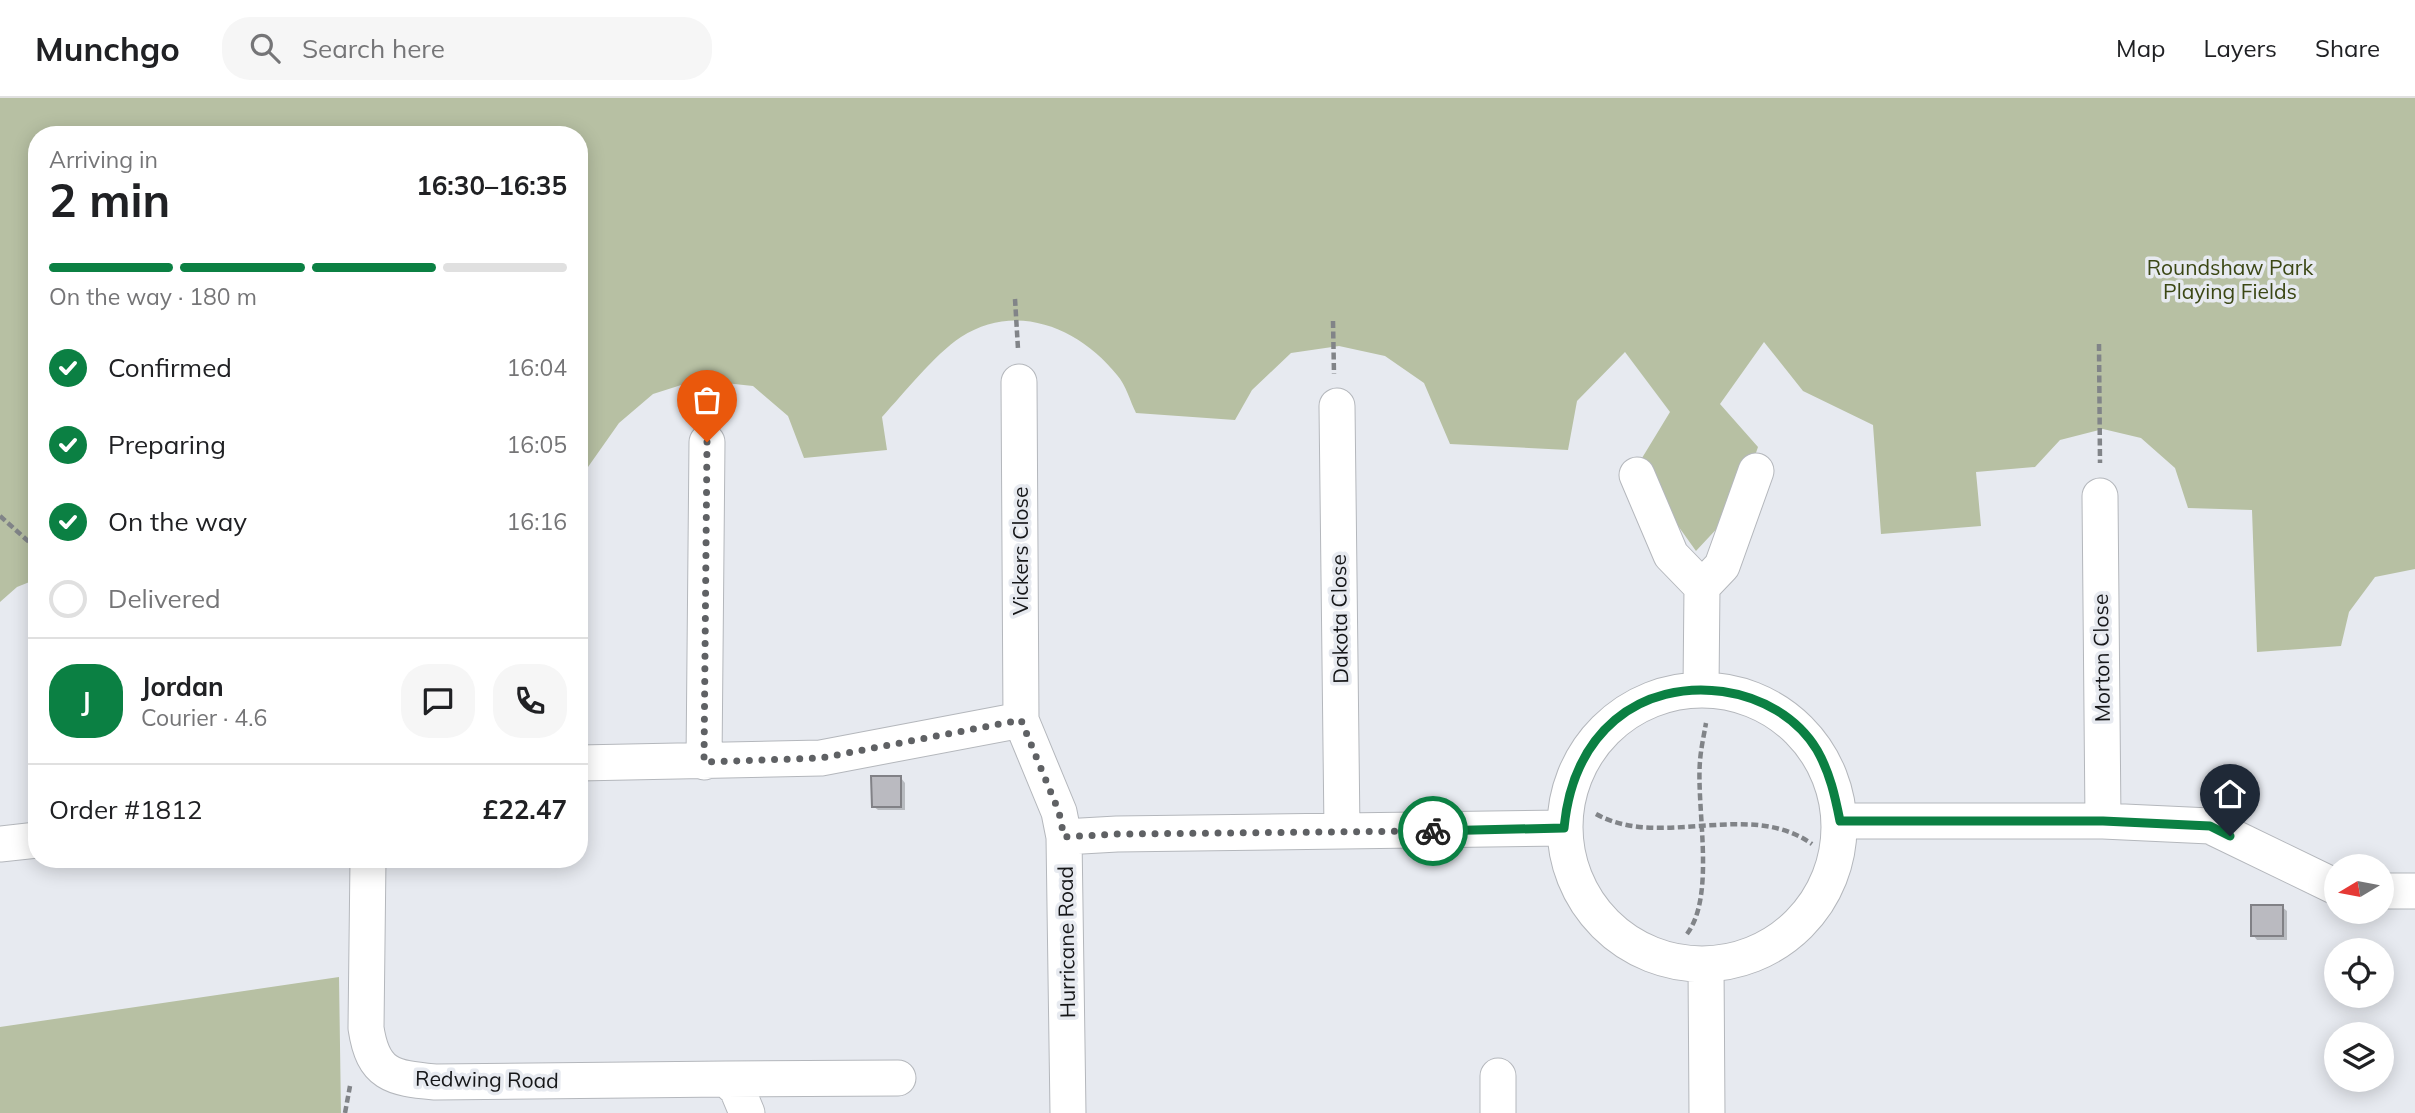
<!DOCTYPE html>
<meta charset="utf-8">
<style>
:root{--surface:#fff;--page:#f6f6f6;--text:#202124;--muted:#757577;--line:#e0e0e0;--accent:#0b8043}
body{margin:0;font-family:Mulish,sans-serif;background:var(--page);color:var(--text);height:100vh;display:flex;flex-direction:column;font-size:26px;white-space:nowrap}
*{box-sizing:border-box;margin:0}
p{font-size:23px;color:var(--muted)}
.icon{flex:none;width:38px;height:38px;fill:none;stroke:currentColor;stroke-width:2;stroke-linecap:round;stroke-linejoin:round}
.map{position:relative;flex:1;overflow:hidden}
.drawer{position:absolute;left:28px;top:28px;width:560px;height:742px;display:flex;flex-direction:column;background:var(--surface);border-radius:28px;box-shadow:0 4px 18px #0003}
.drawer>*{flex:none}
.needle{width:46px;rotate:260deg}
.buttons{position:absolute;left:2324px;top:756px;display:grid;gap:14px}
.buttons a{display:grid;place-items:center;width:70px;height:70px;border-radius:50%;background:var(--surface);box-shadow:0 4px 18px #0003;font-size:35px}
.pin{position:absolute;display:grid;place-items:center;width:60px;height:60px;color:#fff;margin:-72px -30px;border-radius:50% 50% 50% 0;rotate:-45deg;box-shadow:0 0 7px #0007}
.pin .icon{rotate:45deg}
.courier{position:absolute;display:grid;place-items:center;width:70px;height:70px;margin:-35px;border:5px solid #0b8043;border-radius:50%;background:#fff;color:#222;box-shadow:0 2px 9px #0007}
.summary em{font-style:normal;font-weight:700}
.summary div{display:flex;flex-direction:column-reverse}
.summary{display:flex;align-items:center;justify-content:space-between;height:119px;padding:0 21px}
h1{font-size:46px;font-weight:700;line-height:52px}
.bar{display:grid;grid-template-columns:repeat(4,1fr);gap:10px 7px;align-content:center;height:84px;padding:0 21px}
.bar i{height:9px;border-radius:5px;background:var(--line)}
.bar .current{background:var(--accent)}
.bar p{grid-column:span 4}
.line{display:flex;align-items:center;gap:18px;padding:0 21px;border-top:2px solid var(--line)}
.line div{flex:1}
.round{display:grid;place-items:center;flex:none;width:74px;height:74px;border-radius:28px;background:var(--page)}
ol{padding:0 21px;list-style:none}
li{display:flex;align-items:center;gap:21px;height:77px}
li p{margin-inline-start:auto}
li .icon{padding:7px;border-radius:50%;background:var(--accent);color:#fff;stroke-width:4}
li:last-child{color:var(--muted)}
li i{width:38px;height:38px;border:4px solid var(--line);border-radius:50%}
header{display:flex;align-items:center;gap:42px;box-sizing:border-box;height:98px;padding:0 35px;background:var(--surface);border-bottom:2px solid var(--line)}
header strong{font-size:33px}
nav{display:flex;gap:38px;margin-inline-start:auto;font-size:24px}
.search{width:490px;height:63px;background:var(--page);display:flex;align-items:center;gap:18px;box-sizing:border-box;padding:0 24px;border-radius:28px;color:var(--muted);font-size:26px}
.map>svg:first-child{display:block}
.green{fill:#b7c0a3}
.shadow{fill:#0003}
.building{fill:#babac0;stroke:#818186;stroke-width:2}
.lines{fill:none;stroke-linecap:round;stroke-linejoin:round}
.minor-casing{stroke:#b4b7bc;stroke-width:37}
.path{stroke:#818488;stroke-width:4.5;stroke-dasharray:7 3.5;stroke-linecap:butt}
.minor{stroke:#fff;stroke-width:35}
.done{stroke:#5f6164;stroke-width:7;stroke-dasharray:0 12.6}
.route{stroke:#0b8043;stroke-width:9}
.labels{text-anchor:middle;dominant-baseline:central;stroke-width:7;stroke-linejoin:round;paint-order:stroke}
.park-label{font-size:21px;fill:#3b4714;stroke:#e7eaf0}
.street-label{font-size:21px;fill:#161719;stroke:#e7eaf0}
</style>
<header>
<strong>Munchgo</strong>
<div class="search"><svg class="icon" aria-label="search" viewBox="0 0 24 24"><circle cx="10" cy="10" r="6"/><path d="M15 15l6 6"/></svg>Search here</div>
<nav><a>Map</a><a>Layers</a><a>Share</a></nav>
</header>
<div class="map">
<svg width="2415" height="1015" viewBox="0 0 2415 1015">
<rect width="100%" height="100%" fill="#e7eaf0"/>
<path class="green" d="M0,0h2415v471l-40,8 -26,35 -8,34 -84,6 -5,-142 -64,-2 -13,-40 -34,-30 -38,-9 -43,11 -25,27 -59,5 5,54 -100,8 -8,-109 -70,-34 -39,-49 -44,62 38,43 -21,60 -41,44 -35,-49 -19,-44 28,-46 -45,-60 -48,49 -9,49 -118,-6 -26,-61 -39,-27 -46,-10 -48,7 -39,37 -17,30 -99,-7c-6,-12 -10,-28 -19,-38 -37,-47 -101,-74 -156,-38 -27,18 -56,55 -79,80l5,33 -83,8 -16,-42 -35,-30 -56,-6 -44,14 -34,29 -31,44h-9v-332h-542v444l-20,8 -17,15z
M339,879l2,136h-341v-86z"/>
<path class="shadow" d="M901,680l4,5v27h-27l-5,-4z
M2282,809l5,4v29h-30l-4,-5z"/>
<path class="building" d="M871,678h30v31h-29z
M2251,807h32v31h-32z"/>
<g class="lines">
<g class="minor-casing">
<path id="minor" d="M1019,284l2,338
M1337,308l5,425
M1637,377l34,80 31,32 -1,101
M2100,398l3,325
M1702,489l20,-21 34,-95
M1565 729a137 137 0 1 1 274 0a137 137 0 1 1-274 0Z
M704,664l3,-320
M579,665l242,-5 200,-38 38,92 5,25 4,276
M1840,723h263l107,5 126,61
M1064,739l53,-3 447,-6
M0,746l37,-4
M368,761l-2,169c7,47 26,50 69,54l291,-3 11,10 10,24
M2382,793h33
M1706,867l1,148
M1498,978v37
M726,981l172,-1"/>
</g>
<path class="path" d="M1015,201l3,50
M1333,223l1,53
M2099,246l1,119
M0,418l37,33
M1596,716c65,36 153,-15 216,30
M1687,836c29,-39 9,-125 13,-173 1,-13 4,-26 6,-38
M345,1015l5,-27"/>
<use href="#minor" class="minor"/>
</g>
<g class="lines">
<path class="done" d="M707,344l-3,320 117,-4 200,-38 38,92 5,25 53,-3 316,-3"/>
<path class="route" d="M1433,733l131,-3c4,-41 18,-80 51,-108 58,-50 162,-36 202,30 13,23 18,46 23,71h263l107,5 20,10"/>
</g>
<g class="labels">
<g class="park-label">
<text x="2230" y="169">Roundshaw Park<tspan x="2230" dy="24">Playing Fields</tspan></text>
</g>
<g class="street-label">
<text transform="translate(1020 453) rotate(-90)">Vickers Close</text>
<text transform="translate(1339 521) rotate(-91)">Dakota Close</text>
<text transform="translate(2101 560) rotate(-91)">Morton Close</text>
<text transform="translate(1066 844) rotate(-91)">Hurricane Road</text>
<text transform="translate(487 981) rotate(1)">Redwing Road</text>
</g>
</g>
</svg>
<div class="buttons">
<a><svg class="needle" viewBox="-14 -14 28 28"><path d="M0-13l5 13h-10z" fill="#e53935"/><path d="M0 13l5-13h-10z" fill="#757577"/></svg></a>
<a><svg class="icon" aria-label="locate" viewBox="0 0 24 24"><circle cx="12" cy="12" r="6"/><path d="M12 2v4M12 18v4M2 12h4M18 12h4"/></svg></a>
<a><svg class="icon" aria-label="layers" viewBox="0 0 24 24"><path d="M12 4l9 5-9 5-9-5zM3 14l9 5 9-5"/></svg></a>
</div>
<div class="pin" style="left:707px;top:344px;background:#ea580c"><svg class="icon" aria-label="bag" viewBox="0 0 24 24"><path d="M5 8h14l-1 12H6zM9 8a3 3 0 0 1 6 0"/></svg></div>
<div class="pin" style="left:2230px;top:738px;background:#1f2937"><svg class="icon" aria-label="home" viewBox="0 0 24 24"><path d="M3 11l9-7 9 7M6 9v11h12V9"/></svg></div>
<div class="courier" style="left:1433px;top:733px"><svg class="icon" aria-label="bike" viewBox="0 0 24 24"><circle cx="6" cy="16" r="4"/><circle cx="18" cy="16" r="4"/><path d="M6 16l4-8h5l3 8M10 8l3 8H6M13 5h3"/></svg></div>
<section class="drawer">
<div class="summary"><div><h1>2 min</h1><p>Arriving in</p></div><em>16:30–16:35</em></div>
<div class="bar"><i class="current"></i><i class="current"></i><i class="current"></i><i></i><p>On the way · 180 m</p></div>
<ol>
<li><svg class="icon" aria-label="check" viewBox="0 0 24 24"><path d="M5 12l5 5 9-10"/></svg>Confirmed<p>16:04</p></li>
<li><svg class="icon" aria-label="check" viewBox="0 0 24 24"><path d="M5 12l5 5 9-10"/></svg>Preparing<p>16:05</p></li>
<li><svg class="icon" aria-label="check" viewBox="0 0 24 24"><path d="M5 12l5 5 9-10"/></svg>On the way<p>16:16</p></li>
<li><i></i>Delivered</li>
</ol>
<div class="line" style="height:126px"><b class="round" style="background:var(--accent);color:#fff">J</b><div><b>Jordan</b><p>Courier · 4.6</p></div><a class="round"><svg class="icon" aria-label="chat" viewBox="0 0 24 24"><path d="M4 5h16v11H9l-5 4z"/></svg></a><a class="round"><svg class="icon" aria-label="phone" viewBox="0 0 24 24"><path d="M5 4h4l2 5-3 2q2 4 5 5l2-3 5 2v4C11 20 4 13 5 4z"/></svg></a></div>
<div class="line" style="height:91px"><div>Order #1812</div><b>£22.47</b></div>
</section>
</div>
